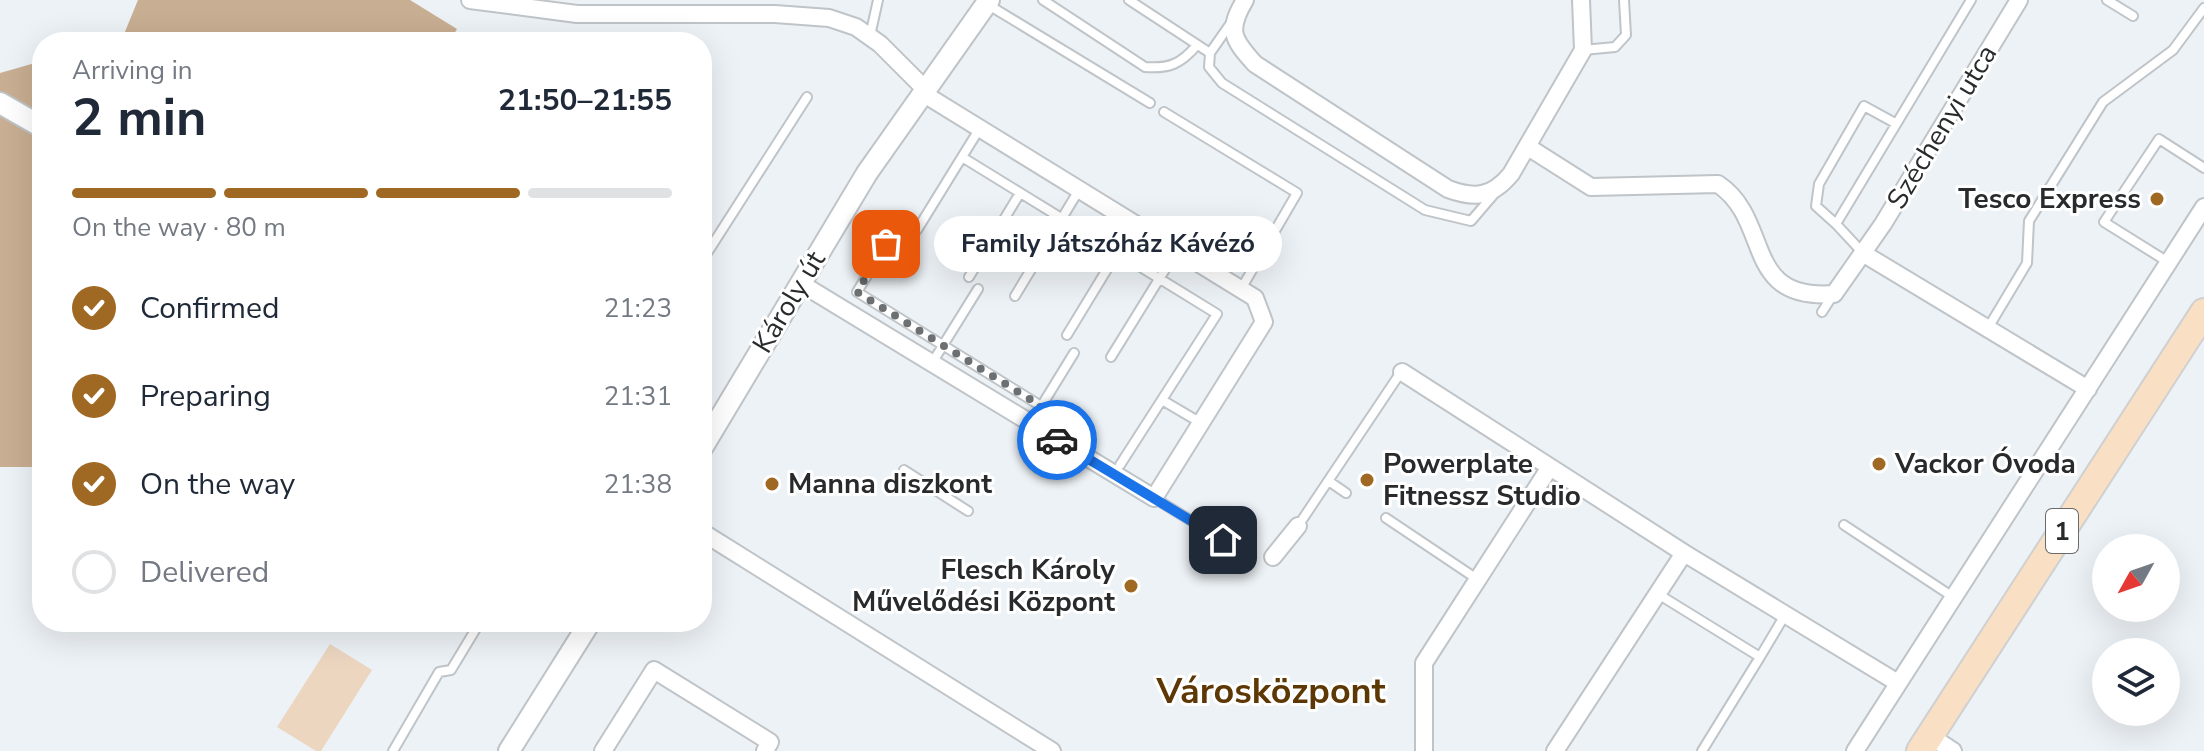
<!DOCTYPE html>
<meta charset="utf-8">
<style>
:root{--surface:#fff;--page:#f6f6f7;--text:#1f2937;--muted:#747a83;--line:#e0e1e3;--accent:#9f6823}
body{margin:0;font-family:"Nunito Sans",sans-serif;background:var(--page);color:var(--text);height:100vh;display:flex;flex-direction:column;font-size:30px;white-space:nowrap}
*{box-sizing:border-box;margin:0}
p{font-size:26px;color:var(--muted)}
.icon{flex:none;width:44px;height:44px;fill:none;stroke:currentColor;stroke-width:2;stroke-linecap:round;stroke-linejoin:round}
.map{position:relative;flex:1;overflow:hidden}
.panel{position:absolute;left:32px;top:32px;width:680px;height:600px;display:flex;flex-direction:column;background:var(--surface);border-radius:32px;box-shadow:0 8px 32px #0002}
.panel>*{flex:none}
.needle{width:52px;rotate:230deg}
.buttons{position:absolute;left:2092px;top:534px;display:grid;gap:16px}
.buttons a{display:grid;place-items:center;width:88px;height:88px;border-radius:50%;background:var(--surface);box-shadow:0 8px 32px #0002;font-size:40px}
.pin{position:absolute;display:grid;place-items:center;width:68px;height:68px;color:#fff;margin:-34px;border-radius:16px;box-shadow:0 4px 12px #0006}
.courier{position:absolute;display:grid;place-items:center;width:80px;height:80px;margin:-40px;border:6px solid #1a73e8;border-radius:50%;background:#fff;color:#222;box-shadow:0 2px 10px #0007}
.bubble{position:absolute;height:56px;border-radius:28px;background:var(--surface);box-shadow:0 8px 32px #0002;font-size:26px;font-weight:700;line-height:56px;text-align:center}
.headline em{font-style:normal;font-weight:700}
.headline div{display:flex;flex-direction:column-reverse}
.headline{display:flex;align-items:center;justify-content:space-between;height:136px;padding:0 40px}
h1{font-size:52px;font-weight:700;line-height:60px}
.bar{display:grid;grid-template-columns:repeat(4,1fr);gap:12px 8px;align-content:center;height:96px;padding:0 40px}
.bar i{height:10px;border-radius:6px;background:var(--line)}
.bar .selected{background:var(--accent)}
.bar p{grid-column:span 4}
ol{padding:0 40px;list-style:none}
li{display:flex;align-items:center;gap:24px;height:88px}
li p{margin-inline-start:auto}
li .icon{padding:8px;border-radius:50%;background:var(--accent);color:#fff;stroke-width:4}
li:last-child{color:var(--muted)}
li i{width:44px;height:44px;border:4px solid var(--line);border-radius:50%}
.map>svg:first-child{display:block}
.green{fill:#ecd6c0}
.forest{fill:#c8ae92}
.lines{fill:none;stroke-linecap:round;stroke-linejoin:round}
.service-casing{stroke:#bfc4c8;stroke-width:12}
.minor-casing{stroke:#bfc4c8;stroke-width:20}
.tertiary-casing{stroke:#bfc4c8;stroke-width:24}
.primary-casing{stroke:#d0d0d0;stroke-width:30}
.service{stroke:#fff;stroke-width:8}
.minor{stroke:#fff;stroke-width:16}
.tertiary{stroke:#fff;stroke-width:20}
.primary{stroke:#f9dfc4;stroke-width:26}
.done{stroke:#6d7072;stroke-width:8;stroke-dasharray:0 14.4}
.route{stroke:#1a73e8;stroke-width:10}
.poi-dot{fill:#9f6823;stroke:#fff;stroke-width:3}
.labels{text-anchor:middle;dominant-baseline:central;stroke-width:6;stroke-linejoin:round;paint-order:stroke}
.shield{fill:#fff;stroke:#686a6b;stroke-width:2}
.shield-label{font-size:26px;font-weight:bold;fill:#282a2b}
.street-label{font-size:28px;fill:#282a2b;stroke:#fff}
.poi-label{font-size:28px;font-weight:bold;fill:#282a2b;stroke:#fff;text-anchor:start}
.district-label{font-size:36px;font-weight:bold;fill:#5d3805;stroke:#fff}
</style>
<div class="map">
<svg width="2204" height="751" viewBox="0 0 2204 751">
<rect width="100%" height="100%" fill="#edf2f6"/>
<path class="green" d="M330,644l42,26 -51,81h-5l-39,-24z"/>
<path class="forest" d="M138,0h272l47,29 -8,13h-337l10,-3z
M42,61v406h-42v-394z"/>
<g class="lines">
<g class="service-casing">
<path id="service" d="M1043,0l102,67c24,2 36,-3 52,-22
M1129,0l81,53
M2107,0l26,16
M987,4l163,99
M1233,20l-23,33 -1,14 13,16 203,127 46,11 24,-28
M870,36l8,-36
M1583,50l32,-3 11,-12 -2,-35
M1164,112l133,81 -56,96
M962,157l18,-29
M1836,224l-20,-18 3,-22 45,-78 31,17
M1863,253l-27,-29 135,-224
M702,261l105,-164
M2168,262l-64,-40 55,-83 45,29
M969,277l51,-84
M1015,296l64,-106
M1822,312l11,-17
M1988,328l39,-65 2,-42 74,-119 70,-52 31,-42
M1067,335l50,-82
M1111,357l66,-107
M932,363l46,-74
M1162,400l39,23
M1041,406l-184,-114 44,-72 16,10 45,-73 255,157 -97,151
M1031,423l43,-70
M904,470l64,41
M1330,482l16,11
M1154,498l69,42
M1386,518l91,61
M1844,525l109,72
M1298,526l103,-154
M1658,594l102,63 25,-42
M393,751l46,-79 12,-2 29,-48
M1702,751l58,-94"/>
</g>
<g class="minor-casing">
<path id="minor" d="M470,0l107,14h198l54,4 27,9 24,17 47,47
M1245,0c-18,30 -13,39 10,64l193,125c27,10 44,8 63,-15l72,-124 -2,-50
M1528,147l63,40 127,-3c55,37 23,117 116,110l49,-70 136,-224
M1864,254l224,135
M800,283l354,215 110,-176 -9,-24 -331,-204
M1402,372l282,181 214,130
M702,532l350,219
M1273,557l25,-31
M1930,736l23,15
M603,751l51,-81 116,72 -5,9
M1424,751v-88l126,-196
M1555,751l129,-198
M1855,751l349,-544"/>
</g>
<g class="tertiary-casing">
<path id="tertiary" d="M0,103l42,24
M702,448l165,-275 122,-173
M509,751l81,-129"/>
</g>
<g class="primary-casing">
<path id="primary" d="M1920,751l284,-439"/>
</g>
<use href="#service" class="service"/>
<use href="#minor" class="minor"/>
<use href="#tertiary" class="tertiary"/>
<use href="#primary" class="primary"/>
</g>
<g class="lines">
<path class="done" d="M886,244l-29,48 184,114 -10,17 26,17"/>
<path class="route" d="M1057,440l166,100"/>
</g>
<g class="poi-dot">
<circle cx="2157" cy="199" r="8"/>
<circle cx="1879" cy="464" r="8"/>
<circle cx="1367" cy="480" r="8"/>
<circle cx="772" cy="484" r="8"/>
<circle cx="1131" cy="586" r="8"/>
</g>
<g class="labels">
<rect class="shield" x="2046" y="509" width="32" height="44" rx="6"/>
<g class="shield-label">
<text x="2062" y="531">1</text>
</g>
<g class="street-label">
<text transform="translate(1942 127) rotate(-59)">Széchenyi utca</text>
<text transform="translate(789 302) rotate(-59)">Károly út</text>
</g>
<g class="poi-label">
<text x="2141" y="199" text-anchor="end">Tesco Express</text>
<text x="1383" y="464">Powerplate<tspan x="1383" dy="32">Fitnessz Studio</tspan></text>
<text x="1895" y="464">Vackor Óvoda</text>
<text x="788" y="484">Manna diszkont</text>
<text x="1115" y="570" text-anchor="end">Flesch Károly<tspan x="1115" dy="32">Művelődési Központ</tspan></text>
</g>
<g class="district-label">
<text x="1271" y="691">Városközpont</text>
</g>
</g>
</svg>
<div class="buttons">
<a><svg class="needle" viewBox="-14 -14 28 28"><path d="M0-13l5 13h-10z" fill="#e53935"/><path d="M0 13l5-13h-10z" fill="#747a83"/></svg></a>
<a><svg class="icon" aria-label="layers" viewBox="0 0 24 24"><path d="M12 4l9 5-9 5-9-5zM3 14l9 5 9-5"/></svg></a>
</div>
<div class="pin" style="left:886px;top:244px;background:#ea580c"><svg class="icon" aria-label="bag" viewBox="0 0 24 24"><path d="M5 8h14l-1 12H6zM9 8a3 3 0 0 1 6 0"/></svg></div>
<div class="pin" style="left:1223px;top:540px;background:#1f2937"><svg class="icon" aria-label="home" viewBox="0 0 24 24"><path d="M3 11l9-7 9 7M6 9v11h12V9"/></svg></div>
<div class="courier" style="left:1057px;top:440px"><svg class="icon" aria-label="car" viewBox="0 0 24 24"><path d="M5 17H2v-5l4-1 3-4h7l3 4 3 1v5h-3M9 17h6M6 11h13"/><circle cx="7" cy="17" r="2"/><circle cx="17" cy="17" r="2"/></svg></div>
<div class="bubble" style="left:934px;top:216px;width:348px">Family Játszóház Kávézó</div>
<section class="panel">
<div class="headline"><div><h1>2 min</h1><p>Arriving in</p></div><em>21:50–21:55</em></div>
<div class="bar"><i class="selected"></i><i class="selected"></i><i class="selected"></i><i></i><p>On the way · 80 m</p></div>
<ol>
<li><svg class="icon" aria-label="check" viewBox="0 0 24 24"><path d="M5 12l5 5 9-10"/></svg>Confirmed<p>21:23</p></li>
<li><svg class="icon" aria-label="check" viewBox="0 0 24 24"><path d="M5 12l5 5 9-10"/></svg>Preparing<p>21:31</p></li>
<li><svg class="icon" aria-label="check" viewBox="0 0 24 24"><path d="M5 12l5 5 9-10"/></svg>On the way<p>21:38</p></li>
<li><i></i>Delivered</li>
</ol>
</section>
</div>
